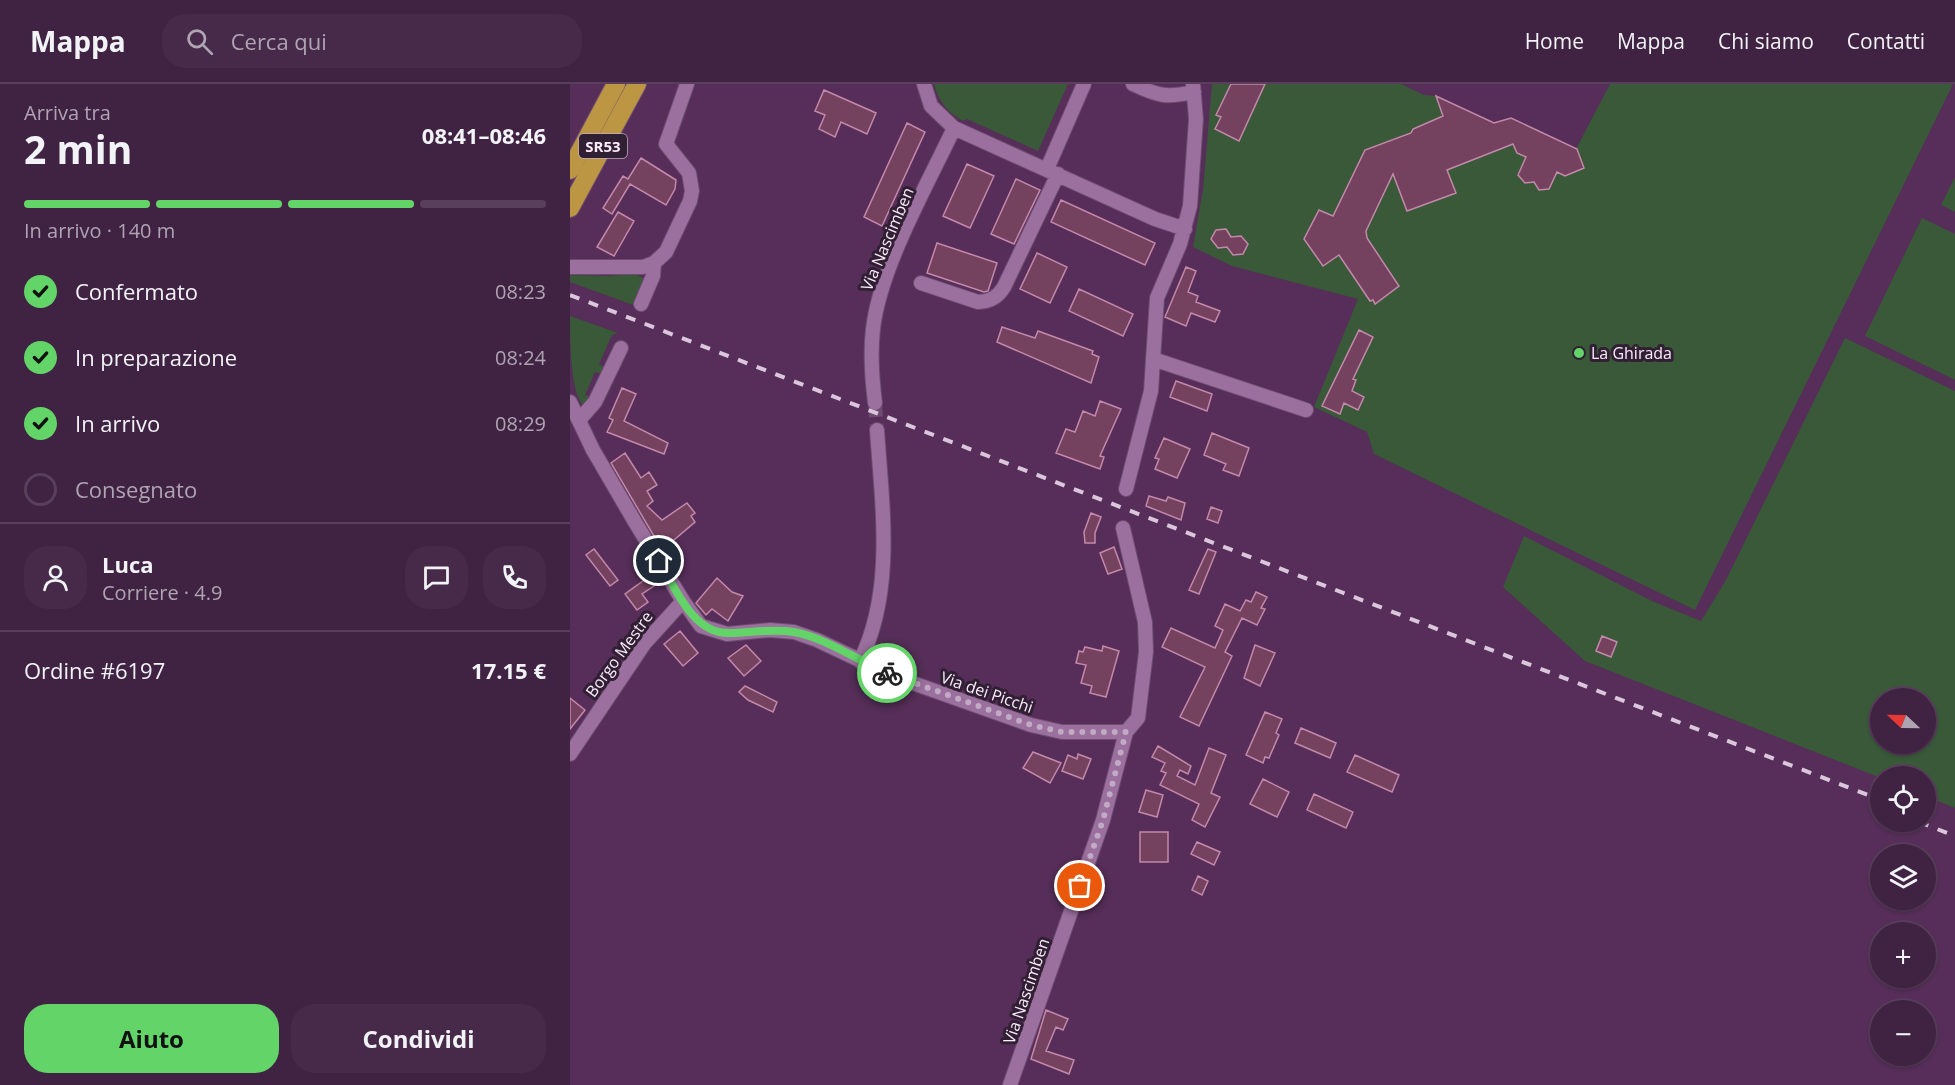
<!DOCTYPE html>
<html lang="it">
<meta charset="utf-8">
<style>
:root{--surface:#402243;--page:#472a4a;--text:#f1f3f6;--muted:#aea4b2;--line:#593f5c;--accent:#63d468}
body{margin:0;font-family:"Open Sans",sans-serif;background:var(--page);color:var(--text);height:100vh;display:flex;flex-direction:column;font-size:22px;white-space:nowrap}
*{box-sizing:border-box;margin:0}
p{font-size:20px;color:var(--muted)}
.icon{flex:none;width:33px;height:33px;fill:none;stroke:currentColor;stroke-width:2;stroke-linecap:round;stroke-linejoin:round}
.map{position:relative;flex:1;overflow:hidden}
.panel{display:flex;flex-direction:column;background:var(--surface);width:570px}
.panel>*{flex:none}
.needle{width:39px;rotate:292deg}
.buttons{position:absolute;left:1300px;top:604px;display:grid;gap:12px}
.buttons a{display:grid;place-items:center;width:66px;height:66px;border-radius:50%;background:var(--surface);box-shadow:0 2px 4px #0004,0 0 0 2px var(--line);font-size:30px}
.pin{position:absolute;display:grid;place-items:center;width:51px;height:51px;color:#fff;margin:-26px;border:3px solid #fff;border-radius:50%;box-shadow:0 2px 6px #0007}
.courier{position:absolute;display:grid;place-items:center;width:60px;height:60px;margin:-30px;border:4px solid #63d468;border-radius:50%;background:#fff;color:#222;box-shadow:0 2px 8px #0007}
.headline em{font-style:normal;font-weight:700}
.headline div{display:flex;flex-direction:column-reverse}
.headline{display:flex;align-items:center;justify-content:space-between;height:102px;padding:0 24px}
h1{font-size:39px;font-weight:700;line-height:45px}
.bar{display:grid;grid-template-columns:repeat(4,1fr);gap:9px 6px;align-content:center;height:72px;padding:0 24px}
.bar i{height:8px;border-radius:4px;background:var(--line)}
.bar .on{background:var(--accent)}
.bar p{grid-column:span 4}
.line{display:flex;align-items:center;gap:15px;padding:0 24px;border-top:2px solid var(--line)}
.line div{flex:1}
.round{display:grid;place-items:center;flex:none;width:63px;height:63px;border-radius:24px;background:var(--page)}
ol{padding:0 24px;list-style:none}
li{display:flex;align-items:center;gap:18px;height:66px}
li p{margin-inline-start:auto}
li .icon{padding:6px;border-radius:50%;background:var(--accent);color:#111;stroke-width:4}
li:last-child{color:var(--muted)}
li i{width:33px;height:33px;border:3px solid var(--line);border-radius:50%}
.button{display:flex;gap:12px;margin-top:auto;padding:12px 24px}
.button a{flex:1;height:69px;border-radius:24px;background:var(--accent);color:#111;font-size:24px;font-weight:700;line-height:69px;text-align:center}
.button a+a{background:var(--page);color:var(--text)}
header{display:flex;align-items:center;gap:36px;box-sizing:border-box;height:84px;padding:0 30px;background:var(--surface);border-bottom:2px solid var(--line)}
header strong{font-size:28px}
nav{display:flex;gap:33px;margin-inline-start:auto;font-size:21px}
.search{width:420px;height:54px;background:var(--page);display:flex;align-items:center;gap:15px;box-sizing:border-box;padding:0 21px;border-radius:24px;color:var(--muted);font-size:22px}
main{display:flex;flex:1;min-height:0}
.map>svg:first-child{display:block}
.green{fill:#395939;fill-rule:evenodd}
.building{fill:#74415f;stroke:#c488aa;stroke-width:1.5}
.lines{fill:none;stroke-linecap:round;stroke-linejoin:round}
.street-tunnel{stroke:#6f4a71;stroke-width:14;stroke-dasharray:14 7;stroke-linecap:butt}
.street-casing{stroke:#6c4c6f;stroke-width:16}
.highway-casing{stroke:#6c4c6f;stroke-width:20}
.street{stroke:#9b6f9e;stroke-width:14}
.highway{stroke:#bc9643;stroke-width:18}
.rail{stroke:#dac7dc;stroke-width:4;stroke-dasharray:10 10;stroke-linecap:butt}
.done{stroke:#c1aac3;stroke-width:6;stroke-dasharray:0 10.8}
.route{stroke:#63d468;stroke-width:8}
.poi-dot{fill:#63d468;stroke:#311f33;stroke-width:2}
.labels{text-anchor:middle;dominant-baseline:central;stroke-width:6;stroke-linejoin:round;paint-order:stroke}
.shield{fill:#311f33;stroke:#beaec0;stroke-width:1.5}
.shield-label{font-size:15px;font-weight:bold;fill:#fbecfc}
.street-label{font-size:16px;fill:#fbecfc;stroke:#311f33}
.poi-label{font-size:16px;fill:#fbecfc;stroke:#311f33;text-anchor:start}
</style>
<header>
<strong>Mappa</strong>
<div class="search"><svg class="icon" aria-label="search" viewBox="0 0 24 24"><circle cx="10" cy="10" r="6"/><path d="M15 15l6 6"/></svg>Cerca qui</div>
<nav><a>Home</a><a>Mappa</a><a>Chi siamo</a><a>Contatti</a></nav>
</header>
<main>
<section class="panel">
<div class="headline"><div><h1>2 min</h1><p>Arriva tra</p></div><em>08:41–08:46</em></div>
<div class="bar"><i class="on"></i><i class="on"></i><i class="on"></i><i></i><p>In arrivo · 140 m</p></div>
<ol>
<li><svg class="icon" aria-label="check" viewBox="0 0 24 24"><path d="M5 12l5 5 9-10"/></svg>Confermato<p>08:23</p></li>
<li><svg class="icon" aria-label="check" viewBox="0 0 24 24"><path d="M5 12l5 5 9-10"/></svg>In preparazione<p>08:24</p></li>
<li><svg class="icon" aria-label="check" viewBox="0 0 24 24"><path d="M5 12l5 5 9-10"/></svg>In arrivo<p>08:29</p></li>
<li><i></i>Consegnato</li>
</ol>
<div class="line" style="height:108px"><a class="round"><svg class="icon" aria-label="person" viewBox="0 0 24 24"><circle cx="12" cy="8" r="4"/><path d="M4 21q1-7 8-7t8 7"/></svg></a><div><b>Luca</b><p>Corriere · 4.9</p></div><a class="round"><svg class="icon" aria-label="chat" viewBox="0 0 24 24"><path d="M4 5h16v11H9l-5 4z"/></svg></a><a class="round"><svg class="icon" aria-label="phone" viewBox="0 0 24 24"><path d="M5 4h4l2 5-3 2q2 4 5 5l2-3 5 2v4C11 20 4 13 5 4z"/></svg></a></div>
<div class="line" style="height:78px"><div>Ordine #6197</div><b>17.15 €</b></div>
<div class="button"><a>Aiuto</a><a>Condividi</a></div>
</section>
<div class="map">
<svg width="1385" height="1001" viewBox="0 0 1385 1001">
<rect width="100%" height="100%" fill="#562e59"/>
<path class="green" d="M364,0h134l-30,67 -71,-32 -4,2c-16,-9 -24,-19 -29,-37z
M642,0h189l23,11 12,1 58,27 17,-5 65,31 34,-65h343l-258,526 -321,-156 -7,-22 -53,-25 44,-108 -126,-33 -39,-19 10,-57z
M1385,93v35l-14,-7z
M1352,134l33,16v146l-90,-44z
M65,190l12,6 -11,26 -66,-24v-7l37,1z
M0,232l48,17 -6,2 -13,29 6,4 -4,6 -6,-2 -10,23 6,2 -6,9c-15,-8 -15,-70 -15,-90z
M1275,254l110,53v417l-29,-12v-19l-45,1 -296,-117 -82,-74 21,-51 130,66 47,19 25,-41zM1311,615h45v45h-45z"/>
<path class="building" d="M661,0h34l-26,57 -24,-12 6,-12 -5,-2z
M254,6l52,23 -9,21 -26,-12 -6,15 -16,-8 6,-14 -10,-4z
M866,12l58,27 17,-5 66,31 7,19 -19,8 -8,-4 -8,17 -10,1 -5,-8 -9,1 -7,-8 8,-18 -9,-4 -4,-9 -66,26 9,23 -49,18 -14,-37 -27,57 1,7 32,48 -24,18 -2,-4 -3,1 -31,-46 -16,11 -19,-27 15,-29 14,6 32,-66 46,-17 2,-4 30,-13z
M337,39l18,9 -43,94 -18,-9z
M71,74l35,22 -1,9 -9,16 -36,-21 -18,30 -9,-6 20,-32 5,3z
M397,80l27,12 -24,52 -27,-12z
M446,95l24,11 -26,54 -23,-10z
M491,116l94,43 -10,22 -94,-43z
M48,128l16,9 -20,35 -17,-9z
M656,145l5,8 10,-1 7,8 -5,10 -10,1 -6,-8 -9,1 -7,-9 5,-9z
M367,159l60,20 -9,28 -4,1 -57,-19z
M467,169l30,14 -17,36 -30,-14z
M616,183l10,4 -8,21 10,4 -2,6 24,9 -5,11 -24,-9 -5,13 -21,-9z
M509,205l54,25 -10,22 -54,-25z
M432,243l33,11 3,-7 55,20 -1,3 7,3 -8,26 -94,-41z
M789,246l14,7 -20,42 3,1 -4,11 12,6 -6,13 -14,-7 -4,11 -18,-8z
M606,297l36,13 -5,17 -37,-14z
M52,304l14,6 -12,27 44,22 -4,11 -57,-22 6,-12 -4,-2z
M530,317l21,8 -21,47 4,1 -4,12 -44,-16 10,-24 9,3 8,-21 12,5z
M642,349l37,15 -10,28 -16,-6 3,-6 -22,-9z
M594,354l26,11 -13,29 -22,-9 4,-10 -4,-1z
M55,369l16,25 8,-6 8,13 -10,6 6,10 -6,5 15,14 25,-17 8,10 -4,3 4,6 -27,23 -5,-6 -5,4 -47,-80z
M579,412l17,5 2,-4 17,6 -4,17 -35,-14z
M641,423l11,4 -4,12 -11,-4z
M521,429l10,4 -6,16v10h-10l-1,-11z
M544,463l8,22 -14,5 -8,-21z
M24,465l24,31 -8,6 -24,-31z
M638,465l8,3 -17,42 -10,-4z
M84,489l6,9 -18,12 6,8 -11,8 -12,-16z
M147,494l15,14 11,4 -15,25 -16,-12 -6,6 -10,-12z
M686,508l11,5 -6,11 4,1 -8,16 -15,-7 -17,34 7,4 -33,70 -19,-9 25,-50 -43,-20 9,-19 44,20 8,-18 -8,-4 10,-22 15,7 6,-11 5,2z
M110,547l18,22 -15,13 -19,-22z
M1032,552l15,6 -6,15 -15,-6z
M176,561l15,16 -17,15 -16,-18z
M685,561l20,8 -15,33 -16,-8z
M533,562l16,5 -13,46 -16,-4 2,-7 -11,-3 5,-18 -10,-2 3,-12 4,1 2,-5 17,4z
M175,602l32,16 -4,10 -25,-12 -9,-8z
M0,614l15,12 -15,19z
M695,628l17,7 -6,14 3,2 -10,23 -4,-1 -2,6 -17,-8z
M731,644l35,15 -6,15 -35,-15z
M588,662l33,20 -3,8 -8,-4 -3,6 18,9 14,-37 17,7 -15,38 9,4 -15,30 -13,-7 7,-16 -39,-19 6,-12 -5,-2 4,-8 -13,-6z
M463,668l28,11 -11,20 -27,-15z
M508,670l13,5 -8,20 -21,-8 6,-16 9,4z
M785,671l44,20 -7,17 -45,-20z
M693,695l26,13 -12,25 -27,-13z
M576,706l17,5 -6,22 -18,-5z
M744,710l39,18 -7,16 -39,-18z
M570,748h28v30h-28z
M627,758l23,10 -6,13 -23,-11z
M628,792l10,5 -6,14 -10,-5z
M476,926l22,9 -5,11 -7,-3 -10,24 28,9 -5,14 -38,-15z"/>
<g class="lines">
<path class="street-tunnel" d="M305,319l2,27"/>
<g class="street-casing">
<path id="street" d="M354,0l7,22 23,22 201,91 30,10
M563,0c25,12 33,14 61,8
M477,85l37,-85
M0,183h73l11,-4
M351,199l57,19c12,0 20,-5 26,-15l54,-113
M71,220l12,-28 1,-13 12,-11 24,-51 2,-10 -3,-18 -23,-29 21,-60
M583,275l153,51
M0,318l23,48 42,72 48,79 18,25 26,8 43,-4 24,2 23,8 76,36 138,49 31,7h64
M305,319c-3,-24 -5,-49 -2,-74 7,-62 54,-143 81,-201
M9,336l16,-18 26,-54
M556,405l25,-98 6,-93 23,-54 10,-38 6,-87 -3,-35
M290,577c35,-71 22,-155 17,-231
M0,670l74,-110 39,-43
M440,1001l93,-265 23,-88 12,-14 8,-66 -1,-30 -22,-94"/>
</g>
<g class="highway-casing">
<path id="highway" d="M0,86l46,-86
M0,124l67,-124"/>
</g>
<use href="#street" class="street"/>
<use href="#highway" class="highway"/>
<path class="rail" d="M0,211l1311,505
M1349,738l36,14"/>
</g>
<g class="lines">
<path class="done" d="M317,589l144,52 31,7h64l-23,88 -23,66"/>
<path class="route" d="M89,477c17,28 34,73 70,72 22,0 43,-5 65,-1 32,6 63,28 93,41"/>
</g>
<circle class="poi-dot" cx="1009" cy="269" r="6"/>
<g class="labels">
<rect class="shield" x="9" y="50" width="48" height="24" rx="4.5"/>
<g class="shield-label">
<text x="33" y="62">SR53</text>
</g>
<g class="street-label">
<text transform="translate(317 155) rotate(-67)">Via Nascimben</text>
<text transform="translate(49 570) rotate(-54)">Borgo Mestre</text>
<text transform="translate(417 608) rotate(19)">Via dei Picchi</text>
<text transform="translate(456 907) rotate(-71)">Via Nascimben</text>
</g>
<g class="poi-label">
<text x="1021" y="269">La Ghirada</text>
</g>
</g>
</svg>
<div class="buttons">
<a><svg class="needle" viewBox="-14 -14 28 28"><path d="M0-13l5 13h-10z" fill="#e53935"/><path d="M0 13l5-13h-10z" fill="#aea4b2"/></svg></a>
<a><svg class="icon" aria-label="locate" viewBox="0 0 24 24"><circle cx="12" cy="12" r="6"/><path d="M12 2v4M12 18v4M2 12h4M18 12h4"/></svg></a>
<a><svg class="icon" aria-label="layers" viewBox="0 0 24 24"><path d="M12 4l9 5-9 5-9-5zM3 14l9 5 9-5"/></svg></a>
<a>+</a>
<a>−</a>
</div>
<div class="pin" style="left:510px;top:802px;background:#ea580c"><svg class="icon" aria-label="bag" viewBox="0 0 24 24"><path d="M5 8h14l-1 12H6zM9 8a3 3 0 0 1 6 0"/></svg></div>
<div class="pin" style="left:89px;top:477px;background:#1f2937"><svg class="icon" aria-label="home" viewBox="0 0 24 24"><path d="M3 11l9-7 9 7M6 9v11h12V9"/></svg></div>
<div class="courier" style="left:317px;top:589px"><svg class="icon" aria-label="bike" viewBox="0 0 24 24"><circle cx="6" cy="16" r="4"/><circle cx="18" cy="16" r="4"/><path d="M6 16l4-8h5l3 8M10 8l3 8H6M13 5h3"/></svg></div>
</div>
</main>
